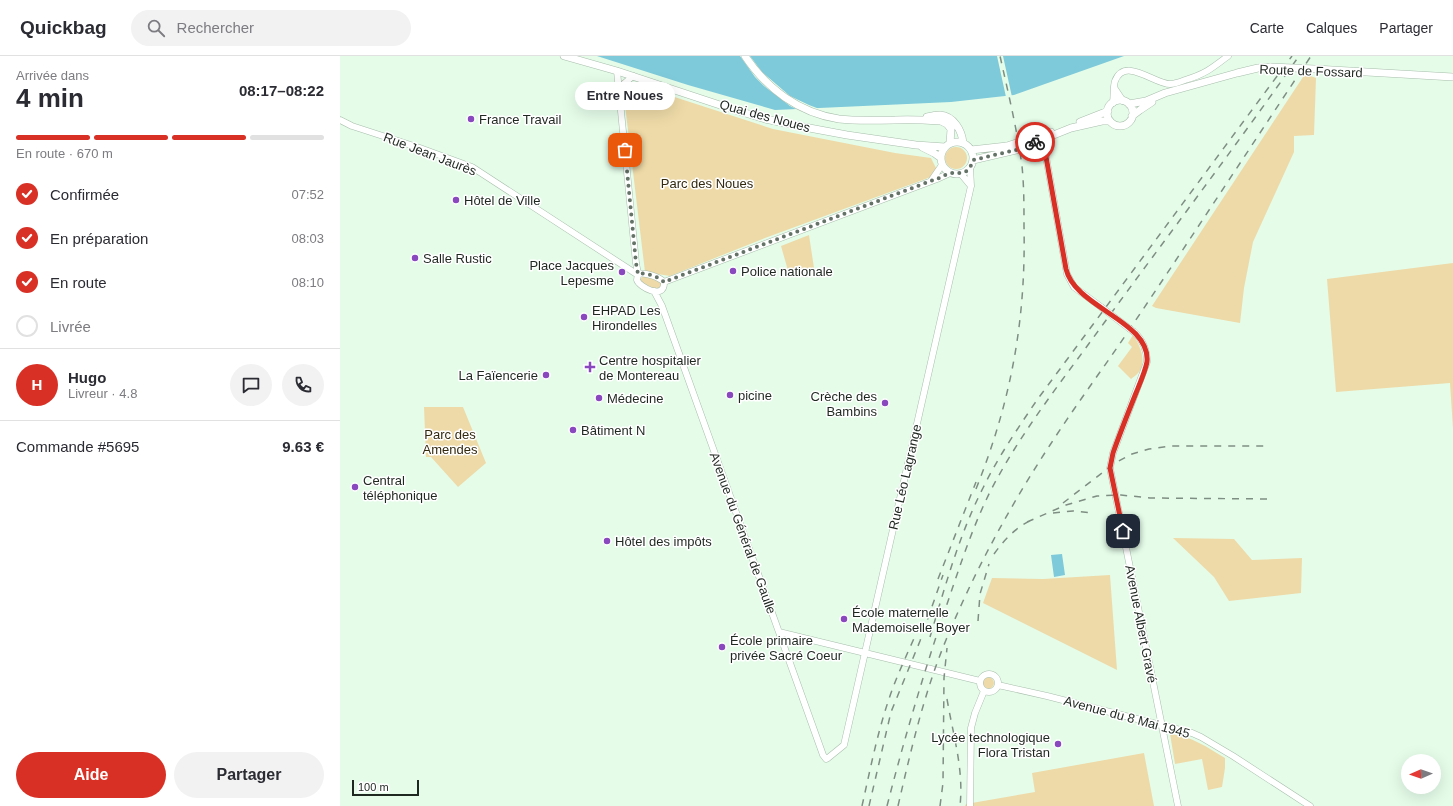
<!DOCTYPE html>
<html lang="fr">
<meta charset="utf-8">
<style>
:root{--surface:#fff;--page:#f2f2f3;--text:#2b2b33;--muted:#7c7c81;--line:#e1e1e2;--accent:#d93025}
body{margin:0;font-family:Helvetica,sans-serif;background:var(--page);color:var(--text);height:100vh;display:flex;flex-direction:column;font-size:15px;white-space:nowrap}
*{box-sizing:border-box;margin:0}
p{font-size:13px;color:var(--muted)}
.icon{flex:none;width:22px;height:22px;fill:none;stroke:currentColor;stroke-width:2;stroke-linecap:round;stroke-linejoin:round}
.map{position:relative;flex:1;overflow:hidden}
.side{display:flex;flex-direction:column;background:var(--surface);width:340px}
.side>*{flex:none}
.needle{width:26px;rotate:268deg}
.fabs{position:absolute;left:1061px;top:698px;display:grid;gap:8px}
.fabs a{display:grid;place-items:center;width:40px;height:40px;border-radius:50%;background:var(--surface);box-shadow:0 4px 16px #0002;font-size:20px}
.scale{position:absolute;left:12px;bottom:10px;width:67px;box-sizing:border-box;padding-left:4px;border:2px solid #1f2721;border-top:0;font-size:11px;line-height:14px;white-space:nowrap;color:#1f2721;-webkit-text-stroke:3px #fff;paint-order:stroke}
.pin{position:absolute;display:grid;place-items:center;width:34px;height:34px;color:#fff;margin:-17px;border-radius:8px;box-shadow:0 2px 6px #0006}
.courier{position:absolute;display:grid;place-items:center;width:40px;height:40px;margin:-20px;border:3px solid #d93025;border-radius:50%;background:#fff;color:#222;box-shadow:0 1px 5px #0007}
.bubble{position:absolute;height:28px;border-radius:14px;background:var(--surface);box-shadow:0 4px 16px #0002;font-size:13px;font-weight:700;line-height:28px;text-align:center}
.head em{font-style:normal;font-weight:700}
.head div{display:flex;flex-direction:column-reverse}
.head{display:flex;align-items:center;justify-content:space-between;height:68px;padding:0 16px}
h1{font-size:26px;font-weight:700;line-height:30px}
.bar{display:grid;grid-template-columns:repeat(4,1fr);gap:6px 4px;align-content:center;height:48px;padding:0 16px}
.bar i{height:5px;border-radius:3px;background:var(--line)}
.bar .selected{background:var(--accent)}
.bar p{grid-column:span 4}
.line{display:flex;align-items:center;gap:10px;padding:0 16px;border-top:1px solid var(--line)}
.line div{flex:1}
.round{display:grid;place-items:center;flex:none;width:42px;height:42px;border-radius:21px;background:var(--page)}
ol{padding:0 16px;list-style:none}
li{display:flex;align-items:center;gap:12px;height:44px}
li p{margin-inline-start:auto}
li .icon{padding:4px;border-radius:50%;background:var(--accent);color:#fff;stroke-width:4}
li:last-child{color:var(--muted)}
li i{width:22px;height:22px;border:2px solid var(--line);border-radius:50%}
.button{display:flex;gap:8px;margin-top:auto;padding:8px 16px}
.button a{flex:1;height:46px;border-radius:24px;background:var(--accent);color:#fff;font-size:16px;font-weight:700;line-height:46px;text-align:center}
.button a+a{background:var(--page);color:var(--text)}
header{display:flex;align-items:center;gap:24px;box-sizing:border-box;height:56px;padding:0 20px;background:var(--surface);border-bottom:1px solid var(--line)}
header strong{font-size:19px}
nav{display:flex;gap:22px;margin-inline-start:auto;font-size:14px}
.search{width:280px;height:36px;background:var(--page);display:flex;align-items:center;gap:10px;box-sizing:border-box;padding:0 14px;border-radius:22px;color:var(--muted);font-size:15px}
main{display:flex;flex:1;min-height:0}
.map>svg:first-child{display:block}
.green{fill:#eedaa8}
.water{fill:#7ec9da}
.pier{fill:#e5fce9}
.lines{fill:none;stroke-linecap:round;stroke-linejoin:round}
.secondary-casing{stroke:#a8beac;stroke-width:7}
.primary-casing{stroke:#a8beac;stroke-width:8}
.secondary{stroke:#fff;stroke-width:6}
.primary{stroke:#fff;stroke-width:7}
.rail{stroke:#7f8e82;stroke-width:1.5;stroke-dasharray:7 7;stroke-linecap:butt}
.secondary-bridge-casing{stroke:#a8beac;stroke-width:7;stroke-linecap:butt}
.primary-bridge-casing{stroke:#a8beac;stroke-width:8;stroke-linecap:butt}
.secondary-bridge{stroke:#fff;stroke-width:6}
.primary-bridge{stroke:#fff;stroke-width:7}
.done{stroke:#647267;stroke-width:4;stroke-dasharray:0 7.2}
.route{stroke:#d93025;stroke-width:5}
.poi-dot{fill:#8948bd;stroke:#fff;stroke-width:1.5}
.labels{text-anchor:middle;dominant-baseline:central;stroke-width:3;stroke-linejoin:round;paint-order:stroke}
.street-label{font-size:13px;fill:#1f2721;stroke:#fff}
.poi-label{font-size:13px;fill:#1f2721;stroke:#fff;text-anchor:start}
.park-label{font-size:13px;fill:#33290f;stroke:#fff}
</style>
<header>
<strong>Quickbag</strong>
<div class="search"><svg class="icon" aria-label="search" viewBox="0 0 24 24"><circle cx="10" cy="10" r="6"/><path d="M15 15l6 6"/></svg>Rechercher</div>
<nav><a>Carte</a><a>Calques</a><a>Partager</a></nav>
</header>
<main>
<section class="side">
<div class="head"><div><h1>4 min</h1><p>Arrivée dans</p></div><em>08:17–08:22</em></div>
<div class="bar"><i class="selected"></i><i class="selected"></i><i class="selected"></i><i></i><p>En route · 670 m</p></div>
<ol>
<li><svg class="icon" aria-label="check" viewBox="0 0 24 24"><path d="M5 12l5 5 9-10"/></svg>Confirmée<p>07:52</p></li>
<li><svg class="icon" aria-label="check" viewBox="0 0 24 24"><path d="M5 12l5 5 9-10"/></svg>En préparation<p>08:03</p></li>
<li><svg class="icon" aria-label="check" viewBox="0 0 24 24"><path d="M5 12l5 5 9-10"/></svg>En route<p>08:10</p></li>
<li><i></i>Livrée</li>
</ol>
<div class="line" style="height:72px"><b class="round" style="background:var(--accent);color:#fff">H</b><div><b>Hugo</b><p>Livreur · 4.8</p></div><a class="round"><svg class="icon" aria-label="chat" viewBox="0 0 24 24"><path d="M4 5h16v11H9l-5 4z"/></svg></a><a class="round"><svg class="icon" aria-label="phone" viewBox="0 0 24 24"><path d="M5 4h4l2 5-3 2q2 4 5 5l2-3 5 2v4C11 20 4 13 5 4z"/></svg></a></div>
<div class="line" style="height:52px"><div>Commande #5695</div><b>9.63 €</b></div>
<div class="button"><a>Aide</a><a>Partager</a></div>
</section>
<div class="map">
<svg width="1113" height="750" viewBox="0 0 1113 750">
<rect width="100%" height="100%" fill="#e5fce9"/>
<path class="green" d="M965,18l11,4 -2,57 -20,1v16l-41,90 -9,46 -4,35 -84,-15 -4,-2z
M282,24l151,49 122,24 36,5 8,16 -174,64 -95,38 -25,-4z
M605 102a11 11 0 1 1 22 0a11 11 0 1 1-22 0Z
M469,179l5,33 -25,6 -8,-28z
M1113,207v166l-3,-46 -114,9 -9,-113z
M302,220l13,3 6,4 -1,5 -4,2 -13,-7 -3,-3z
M793,279c7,10 14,26 6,37 -2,3 -6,5 -8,7l-13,-13 14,-19 -4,-4z
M84,351h39l23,56 -28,24 -27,-30h-5z
M833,482l61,1 18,21 50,-2 -1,35 -72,8 -15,-24z
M770,519l7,95 -134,-67 9,-25 51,1z
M642 627a6 6 0 1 1 12 0a6 6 0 1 1-12 0Z
M830,678c21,2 37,13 55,24v10l-3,19 -14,3 -6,-31 -27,5z
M804,697l10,53h-189l1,-2 69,-12 -3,-19z"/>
<path class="water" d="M257,0h527l-110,39 -63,7 -176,8 -87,-25z
M722,498l3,21 -11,2 -3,-22z"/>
<path class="pier" d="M400,0h10l12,16 28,24 19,9 13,5 -22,1 -10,-5 -26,-20 -9,-9z
M657,0h6l9,41h-6z"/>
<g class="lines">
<g class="secondary-casing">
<path id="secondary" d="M277,15l19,192 2,11
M279,32l14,-12
M775,33l8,12
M773,47c1,-7 0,-16 2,-22 10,-25 39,3 55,3 5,0 10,-2 15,-4 20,-6 26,-11 43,-24
M0,64l12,6 68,22 52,19 166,108
M703,84l24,134 7,13 27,20
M621,118l10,12
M591,125l11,-16
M298,218c0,2 -1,4 -1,6 2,7 28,21 27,2
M298,218c7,-2 21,3 26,8
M324,226l273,-103 13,-6
M314,235l8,15 161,449 3,4 2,-1 16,-13 127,-559 -1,-19
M794,276c9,8 13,17 13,30l-34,91 -3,15 68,338
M439,576l201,49
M640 627a9 9 0 1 1 18 0a9 9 0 1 1-18 0Z
M658,629l49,11 145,37 9,4 32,19 77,50
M630,750l1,-78 4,-15 9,-22"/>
</g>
<g class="primary-casing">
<path id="primary" d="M224,0l53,15 115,38 33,10 39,8 43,8 69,10 29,2
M405,0c22,33 54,57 94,63 18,2 37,1 56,1 15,-1 31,0 46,1l6,3 4,5 -1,14
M975,13l138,8
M767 57a13 13 0 1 1 26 0a13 13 0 1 1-26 0Z
M789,48l17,-3 19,-8 72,-20 21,-5 13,-1
M792,60l8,-6 12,-8
M587,61c4,-1 9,-2 13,-2 14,1 22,16 23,28
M740,66l28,-11
M601 102a16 16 0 1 1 32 0a16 16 0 1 1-32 0Z
M582,91l12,6 7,5
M631,94l36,-4 44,-14
M633,104l43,-10 55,-22 31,-7h8"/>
</g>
<use href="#secondary" class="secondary"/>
<use href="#primary" class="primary"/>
<path class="rail" d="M636,433c35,-88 50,-168 48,-263 0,-20 0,-40 -2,-60 -5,-37 -14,-74 -22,-110
M723,447l52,-40 17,-9 17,-5 21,-3h96
M713,457l20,-2 19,2
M687,466l39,-17 31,-9 24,-1 29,3 120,1
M654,498c10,-14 22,-27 38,-34
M598,523l38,-97
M638,565l2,-27 9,-30
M590,581c15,-50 29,-102 53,-149 15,-31 35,-60 54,-88l255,-344
M607,643c6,36 17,70 13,107
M522,750c9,-40 17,-82 32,-121 8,-21 18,-41 26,-61
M529,750l22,-94 29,-71 23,-66
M547,750c17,-66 36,-131 58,-196 14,-41 27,-83 47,-122 31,-59 73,-111 112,-165 65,-89 132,-177 195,-267
M558,750c13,-56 26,-113 48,-166 28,-68 64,-134 104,-195 22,-34 46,-67 69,-100 65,-96 128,-193 192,-289
M600,750l3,-23 1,-105 3,-30"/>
<g class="secondary-bridge-casing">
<path id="secondary-bridge" d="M761,251l33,25"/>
</g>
<g class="primary-bridge-casing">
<path id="primary-bridge" d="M931,11l44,2"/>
</g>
<use href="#secondary-bridge" class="secondary-bridge"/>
<use href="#primary-bridge" class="primary-bridge"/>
</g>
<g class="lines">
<path class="done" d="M285,94l11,113 2,11c7,-2 21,3 26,8l272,-103c5,-1 11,-6 15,-6 12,0 18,1 22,-13l43,-10 19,-8"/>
<path class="route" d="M695,86l8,-2 23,129c9,39 85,52 81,93 -2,10 -7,21 -11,31 -8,20 -16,40 -23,60l-3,15 13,63"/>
</g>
<g class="poi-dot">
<circle cx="131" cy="63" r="4"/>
<circle cx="116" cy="144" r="4"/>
<circle cx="75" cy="202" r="4"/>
<circle cx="393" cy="215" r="4"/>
<circle cx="282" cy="216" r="4"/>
<circle cx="244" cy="261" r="4"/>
<path d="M248 305h4v4h4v4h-4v4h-4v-4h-4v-4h4z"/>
<circle cx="206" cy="319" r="4"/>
<circle cx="390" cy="339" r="4"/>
<circle cx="259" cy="342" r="4"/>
<circle cx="545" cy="347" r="4"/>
<circle cx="233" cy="374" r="4"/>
<circle cx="15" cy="431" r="4"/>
<circle cx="267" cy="485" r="4"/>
<circle cx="504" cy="563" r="4"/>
<circle cx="382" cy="591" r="4"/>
<circle cx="718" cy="688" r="4"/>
</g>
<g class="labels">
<g class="street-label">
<text transform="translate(971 15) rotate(2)">Route de Fossard</text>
<text transform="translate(425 60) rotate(15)">Quai des Noues</text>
<text transform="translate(90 98) rotate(21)">Rue Jean Jaurès</text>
<text transform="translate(565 421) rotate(-77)">Rue Léo Lagrange</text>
<text transform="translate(403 477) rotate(70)">Avenue du Général de Gaulle</text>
<text transform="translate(801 568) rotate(79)">Avenue Albert Gravé</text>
<text transform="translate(787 661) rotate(15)">Avenue du 8 Mai 1945</text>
</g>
<g class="poi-label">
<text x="139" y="63">France Travail</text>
<text x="124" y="144">Hôtel de Ville</text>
<text x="83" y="202">Salle Rustic</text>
<text x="274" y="209" text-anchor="end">Place Jacques<tspan x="274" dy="15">Lepesme</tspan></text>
<text x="401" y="215">Police nationale</text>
<text x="252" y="254">EHPAD Les<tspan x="252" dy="15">Hirondelles</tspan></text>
<text x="259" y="304">Centre hospitalier<tspan x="259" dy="15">de Montereau</tspan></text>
<text x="198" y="319" text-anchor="end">La Faïencerie</text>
<text x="398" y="339">picine</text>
<text x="537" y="340" text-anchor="end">Crèche des<tspan x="537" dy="15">Bambins</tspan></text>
<text x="267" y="342">Médecine</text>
<text x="241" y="374">Bâtiment N</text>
<text x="23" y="424">Central<tspan x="23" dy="15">téléphonique</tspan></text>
<text x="275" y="485">Hôtel des impôts</text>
<text x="512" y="556">École maternelle<tspan x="512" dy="15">Mademoiselle Boyer</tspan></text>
<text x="390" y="584">École primaire<tspan x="390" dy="15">privée Sacré Coeur</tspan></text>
<text x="710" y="681" text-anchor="end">Lycée technologique<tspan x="710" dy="15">Flora Tristan</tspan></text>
</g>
<g class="park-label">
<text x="367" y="127">Parc des Noues</text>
<text x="110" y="378">Parc des<tspan x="110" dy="15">Amendes</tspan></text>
</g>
</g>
</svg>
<div class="fabs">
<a><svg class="needle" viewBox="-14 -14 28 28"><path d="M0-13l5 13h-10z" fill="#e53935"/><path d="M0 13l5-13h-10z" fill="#7c7c81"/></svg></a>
</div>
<div class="scale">100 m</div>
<div class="pin" style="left:285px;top:94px;background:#ea580c"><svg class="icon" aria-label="bag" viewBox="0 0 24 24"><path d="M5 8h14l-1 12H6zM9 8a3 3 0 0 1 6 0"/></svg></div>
<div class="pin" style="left:783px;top:475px;background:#1f2937"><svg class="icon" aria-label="home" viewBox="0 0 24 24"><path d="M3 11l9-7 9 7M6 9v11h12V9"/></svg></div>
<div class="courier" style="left:695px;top:86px"><svg class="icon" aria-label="bike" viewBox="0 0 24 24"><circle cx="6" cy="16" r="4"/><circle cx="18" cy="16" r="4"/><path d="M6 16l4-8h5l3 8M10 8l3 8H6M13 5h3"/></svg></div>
<div class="bubble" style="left:235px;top:26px;width:100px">Entre Noues</div>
</div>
</main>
